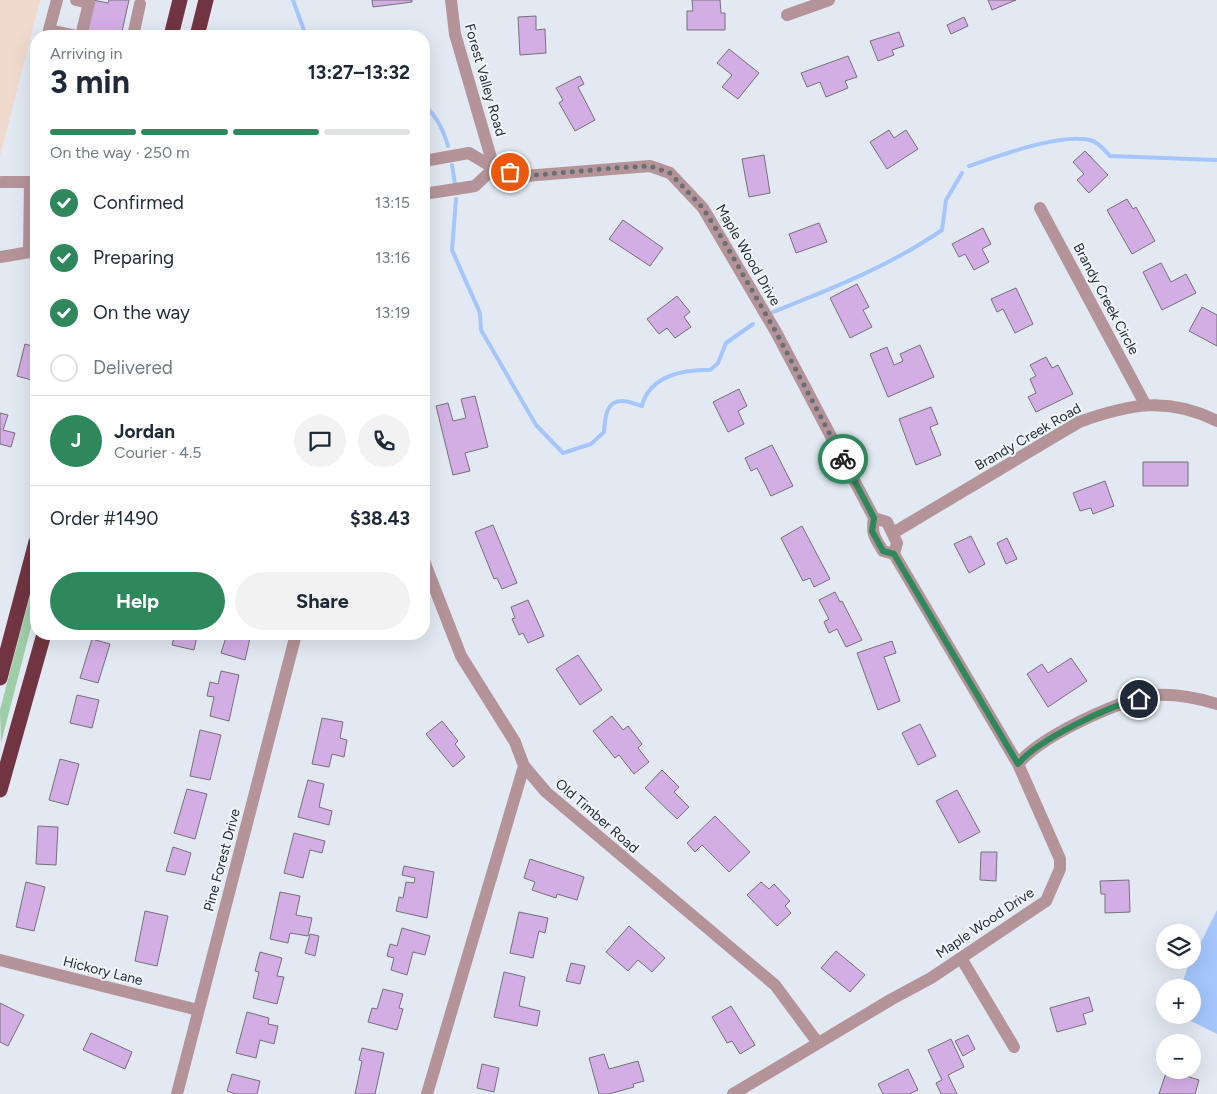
<!DOCTYPE html>
<meta charset="utf-8">
<style>
:root{--surface:#fff;--page:#f2f2f3;--text:#1f2937;--muted:#747a83;--line:#e0e1e3;--accent:#2f875c}
body{margin:0;font-family:Figtree,sans-serif;background:var(--page);color:var(--text);height:100vh;display:flex;flex-direction:column;font-size:19px;white-space:nowrap}
*{box-sizing:border-box;margin:0}
p{font-size:16px;color:var(--muted)}
.icon{flex:none;width:28px;height:28px;fill:none;stroke:currentColor;stroke-width:2;stroke-linecap:round;stroke-linejoin:round}
.map{position:relative;flex:1;overflow:hidden}
.drawer{position:absolute;left:30px;top:30px;width:400px;height:610px;display:flex;flex-direction:column;background:var(--surface);border-radius:20px;box-shadow:0 5px 20px #0002}
.drawer>*{flex:none}
.controls{position:absolute;left:1156px;top:924px;display:grid;gap:10px}
.controls a{display:grid;place-items:center;width:45px;height:45px;border-radius:50%;background:var(--surface);box-shadow:0 5px 20px #0002;font-size:25px}
.pin{position:absolute;display:grid;place-items:center;width:42px;height:42px;color:#fff;margin:-21px;border:2px solid #fff;border-radius:50%;box-shadow:0 1px 5px #0007}
.courier{position:absolute;display:grid;place-items:center;width:50px;height:50px;margin:-25px;border:4px solid #2f875c;border-radius:50%;background:#fff;color:#222;box-shadow:0 1px 6px #0007}
.overview em{font-style:normal;font-weight:700}
.overview div{display:flex;flex-direction:column-reverse}
.overview{display:flex;align-items:center;justify-content:space-between;height:85px;padding:0 20px}
h1{font-size:32px;font-weight:700;line-height:38px}
.bar{display:grid;grid-template-columns:repeat(4,1fr);gap:8px 5px;align-content:center;height:60px;padding:0 20px}
.bar i{height:6px;border-radius:4px;background:var(--line)}
.bar .selected{background:var(--accent)}
.bar p{grid-column:span 4}
.line{display:flex;align-items:center;gap:12px;padding:0 20px;border-top:1px solid var(--line)}
.line div{flex:1}
.round{display:grid;place-items:center;flex:none;width:52px;height:52px;border-radius:26px;background:var(--page)}
ol{padding:0 20px;list-style:none}
li{display:flex;align-items:center;gap:15px;height:55px}
li p{margin-inline-start:auto}
li .icon{padding:5px;border-radius:50%;background:var(--accent);color:#fff;stroke-width:4}
li:last-child{color:var(--muted)}
li i{width:28px;height:28px;border:2px solid var(--line);border-radius:50%}
.cta{display:flex;gap:10px;margin-top:auto;padding:10px 20px}
.cta a{flex:1;height:58px;border-radius:30px;background:var(--accent);color:#fff;font-size:20px;font-weight:700;line-height:58px;text-align:center}
.cta a+a{background:var(--page);color:var(--text)}
.map>svg:first-child{display:block}
.commercial{fill:#f0d9cd}
.green{fill:#9ecea8}
.water{fill:#a4c6fd}
.lines{fill:none;stroke-linecap:round;stroke-linejoin:round}
.stream{stroke:#a4c6fd;stroke-width:4}
.building{fill:#d3aee5;stroke:#767079}
.minor{stroke:#b49498;stroke-width:12}
.highway{stroke:#713541;stroke-width:15}
.done{stroke:#696e73;stroke-width:5;stroke-dasharray:0 9}
.route{stroke:#2f875c;stroke-width:6}
.labels{text-anchor:middle;dominant-baseline:central;stroke-width:4;stroke-linejoin:round;paint-order:stroke}
.street-label{font-size:14px;fill:#282b2e;stroke:#f0f6fd}
</style>
<div class="map">
<svg width="1217" height="1094" viewBox="0 0 1217 1094">
<rect width="100%" height="100%" fill="#e2e9f2"/>
<path class="commercial" d="M0,0h40l-40,156z"/>
<path class="green" d="M36,573v35l-35,135 -1,-33z"/>
<path class="water" d="M1217,910v124l-34,-17 -1,-2h10v-27l-11,-1 8,-24 3,-3z"/>
<g class="lines">
<path class="stream" d="M293,0l13,36
M424,105c13,12 19,24 24,41
M452,165l3,19
M969,166c29,-10 96,-35 124,-25 6,2 13,11 17,15l107,4
M456,199l-4,51 28,63 1,17 55,95 27,28 28,-9 13,-12c1,-12 1,-31 18,-31 6,-1 14,4 20,5 7,-30 42,-37 68,-36l8,-7 8,-20 27,-19
M773,312c58,-23 117,-46 169,-82l4,-30 16,-27"/>
</g>
<path class="building" d="M93,0l15,3 1,-3h20l-8,36 -36,-1z
M372,0h40v2l-39,5z
M692,0h28l1,13h4v17h-38v-19h6z
M988,0h28l-24,10z
M536,16v14l9,-1 1,24 -26,2 -2,-38z
M964,17l4,9 -17,8 -4,-9z
M899,32l5,14 -12,4 2,5 -16,6 -8,-20z
M729,49l30,24 -21,26 -16,-12 10,-12 -15,-12z
M848,56l9,21 -12,4 3,7 -22,9 -6,-15 -13,5 -6,-14z
M580,76l4,8 -6,3 17,33 -20,11 -16,-28 4,-3 -7,-12z
M889,130l5,8 12,-8 12,19 -31,20 -17,-27z
M1085,151l23,24 -19,18 -12,-13 7,-6 -11,-12z
M764,155l6,38 -21,4 -7,-38z
M1127,199l6,10 3,-2 19,34 -23,13 -25,-44z
M623,220l40,28 -13,18 -41,-27z
M819,223l8,19 -31,11 -7,-19z
M983,228l8,16 -9,5 7,13 -15,8 -9,-16 -6,3 -7,-13z
M1161,263l10,19 15,-8 10,19 -34,17 -19,-38z
M857,284l12,23 -6,3 9,17 -22,11 -20,-40z
M1016,288l17,36 -18,9 -12,-24 -6,3 -6,-13z
M677,296l13,16 -6,5 7,10 -16,11 -8,-10 -8,6 -12,-15z
M1202,307l15,8v31l-28,-15z
M25,344l11,3 -1,34 -18,-5z
M920,345l14,32 -46,20 -18,-43 17,-7 7,18 9,-4 -3,-7z
M1046,357l6,11 6,-3 15,29 -37,18 -8,-15 8,-4 -6,-14 6,-3 -6,-11z
M739,389l8,17 -9,5 6,13 -16,8 -15,-30z
M475,396l13,51 -23,6 5,18 -17,4 -17,-69 12,-3 5,18 13,-3 -5,-19z
M931,407l7,17 -8,3 11,28 -25,10 -17,-46z
M0,413l8,2 -5,15 12,3 -4,14 -11,-3z
M772,445l21,41 -22,10 -14,-28 -6,3 -6,-13z
M1143,462h45v24h-45z
M1105,481l9,25 -21,8 -2,-6 -11,3 -7,-18z
M493,525l24,58 -15,6 -5,-11 -3,1 -19,-47z
M802,526l28,53 -16,8 -4,-9 -7,3 -22,-43z
M971,536l14,28 -16,9 -15,-29z
M1007,538l10,21 -11,5 -9,-21z
M835,592l5,10 2,-1 20,39 -16,7 -9,-18 -8,4 -5,-11 5,-3 -10,-19z
M528,600l16,36 -16,7 -5,-10 -4,2 -7,-16 3,-1 -4,-11z
M175,634l22,2 -3,14 -22,-5z
M227,634h24l-6,26 -24,-7z
M382,634h15v3h-15z
M92,639l18,5 -12,39 -18,-5z
M892,641l4,12 -12,4 16,44 -22,9 -21,-57z
M578,655l24,35 -22,15 -24,-36z
M1071,658l16,23 -39,26 -21,-33 15,-10 6,9z
M221,671l18,4 -10,46 -19,-5 4,-19 -7,-1 3,-14 8,2z
M77,695l22,5 -7,28 -22,-5z
M612,716l11,14 5,-4 14,18 -4,4 11,14 -15,12 -15,-19 -4,3 -22,-27z
M322,718l21,4 -3,16 7,2 -3,17 -12,-3 -3,13 -17,-3z
M442,721l16,20 -3,3 10,13 -12,10 -27,-33z
M920,724l16,32 -18,9 -16,-32z
M200,730l21,5 -11,45 -20,-4z
M60,759l19,5 -11,41 -19,-5z
M662,770l17,17 -5,5 15,15 -12,12 -32,-31z
M308,780l16,4 -5,23 13,4 -3,14 -31,-8z
M187,789l20,5 -12,45 -21,-6z
M957,790l23,42 -21,11 -23,-42z
M715,816l35,36 -21,20 -27,-27 -7,7 -8,-9z
M38,826l20,1 -2,38 -20,-1z
M294,833l31,8 -3,12 -12,-3 -7,28 -19,-5z
M173,847l18,6 -6,22 -19,-4z
M981,852h16l-1,29 -16,-1z
M530,859l54,18 -7,23 -20,-6 -1,4 -24,-8 3,-8 -11,-4z
M404,866l30,6 -7,46 -31,-7 3,-14 4,1 3,-16 8,1 1,-5 -13,-3z
M1129,880l1,32 -25,1v-19h-4l-1,-13z
M26,882l19,5 -11,44 -18,-4z
M761,882l8,7 5,-5 16,17 -5,5 6,7 -14,13 -30,-31z
M280,892l20,4 -4,19 16,3 -4,18 -18,-3 -2,10 -18,-4z
M145,911l23,5 -11,50 -22,-5z
M519,912l29,6 -3,15 -6,-2 -6,27 -23,-5z
M629,926l36,32 -13,14 -14,-12 -10,11 -22,-19z
M402,928l28,8 -5,19 -12,-3 -6,23 -16,-5 3,-12 -7,-2 3,-12 7,2z
M310,934l9,2 -4,20 -10,-3z
M836,951l29,24 -15,17 -29,-24z
M260,952l22,6 -5,18 7,1 -7,27 -24,-6 6,-26 -4,-1z
M571,963l14,3 -5,18 -14,-3z
M504,972l21,5 -6,29 21,5 -3,15 -43,-9z
M383,989l20,5 -4,14 4,1 -6,21 -29,-8 4,-14 5,1z
M1089,997l4,14 -10,3 3,10 -29,8 -7,-24z
M0,1003l24,12 -16,31 -8,-4z
M731,1006l24,39 -15,9 -8,-13 -5,2 -15,-26z
M247,1012l22,6 -1,6 10,2 -4,18 -14,-4 -4,18 -20,-5z
M91,1033l41,19 -7,17 -42,-19z
M968,1035l7,14 -12,7 -8,-15z
M951,1039l13,28 -16,8 9,19h-16l-5,-11 6,-3 -14,-30z
M362,1048l22,5 -9,41h-20l7,-33 -3,-1z
M604,1054l5,15 29,-8 6,20 -11,3 1,3 -25,7h-10l-10,-36z
M482,1064l17,4 -5,24 -17,-4z
M908,1069l10,21 -9,4h-26l-5,-10z
M1167,1070l32,10 -4,14h-36z
M232,1074l28,7 -3,13h-21l-9,-3z"/>
<g class="lines">
<path class="minor" d="M57,0l-8,30 28,6
M76,0l13,3 -8,33
M451,0l4,34 39,134
M787,15l42,-15
M133,36l7,-32
M424,161l45,-8 25,15 31,8 125,-10 20,7 33,35 73,124 98,186c-3,16 1,20 9,33l11,3 124,210 42,95v10l-14,32 -115,77 -39,21 -159,95
M2,182h34
M424,194l51,-8 19,-18
M1040,208l105,196
M29,252l1,-70
M0,257l36,-6
M874,518l13,4 10,21 -3,11
M893,533l186,-111c50,-18 89,-26 138,-1
M424,561l37,95 54,86 9,24 22,26 229,193 43,58
M1018,764c23,-28 104,-66 139,-69 21,-1 40,3 60,9
M961,958l53,89
M0,960l198,50
M177,1094l119,-460
M427,1094l97,-328"/>
<path class="highway" d="M171,36l9,-36
M197,36l9,-36
M0,678l36,-136
M0,790l44,-156"/>
</g>
<g class="lines">
<path class="done" d="M510,172l15,4 89,-8 36,-2 20,7 33,35 23,37 50,87 67,127"/>
<path class="route" d="M843,459l31,59 -2,13 11,20 11,3 124,210c19,-24 91,-58 121,-65"/>
</g>
<g class="labels">
<g class="street-label">
<text transform="translate(485 80) rotate(74)">Forest Valley Road</text>
<text transform="translate(748 255) rotate(60)">Maple Wood Drive</text>
<text transform="translate(1106 299) rotate(62)">Brandy Creek Circle</text>
<text transform="translate(1028 437) rotate(-30)">Brandy Creek Road</text>
<text transform="translate(597 816) rotate(41)">Old Timber Road</text>
<text transform="translate(222 860) rotate(-75)">Pine Forest Drive</text>
<text transform="translate(985 923) rotate(-34)">Maple Wood Drive</text>
<text transform="translate(103 971) rotate(14)">Hickory Lane</text>
</g>
</g>
</svg>
<div class="controls">
<a><svg class="icon" aria-label="layers" viewBox="0 0 24 24"><path d="M12 4l9 5-9 5-9-5zM3 14l9 5 9-5"/></svg></a>
<a>+</a>
<a>−</a>
</div>
<div class="pin" style="left:510px;top:172px;background:#ea580c"><svg class="icon" aria-label="bag" viewBox="0 0 24 24"><path d="M5 8h14l-1 12H6zM9 8a3 3 0 0 1 6 0"/></svg></div>
<div class="pin" style="left:1139px;top:699px;background:#1f2937"><svg class="icon" aria-label="home" viewBox="0 0 24 24"><path d="M3 11l9-7 9 7M6 9v11h12V9"/></svg></div>
<div class="courier" style="left:843px;top:459px"><svg class="icon" aria-label="bike" viewBox="0 0 24 24"><circle cx="6" cy="16" r="4"/><circle cx="18" cy="16" r="4"/><path d="M6 16l4-8h5l3 8M10 8l3 8H6M13 5h3"/></svg></div>
<section class="drawer">
<div class="overview"><div><h1>3 min</h1><p>Arriving in</p></div><em>13:27–13:32</em></div>
<div class="bar"><i class="selected"></i><i class="selected"></i><i class="selected"></i><i></i><p>On the way · 250 m</p></div>
<ol>
<li><svg class="icon" aria-label="check" viewBox="0 0 24 24"><path d="M5 12l5 5 9-10"/></svg>Confirmed<p>13:15</p></li>
<li><svg class="icon" aria-label="check" viewBox="0 0 24 24"><path d="M5 12l5 5 9-10"/></svg>Preparing<p>13:16</p></li>
<li><svg class="icon" aria-label="check" viewBox="0 0 24 24"><path d="M5 12l5 5 9-10"/></svg>On the way<p>13:19</p></li>
<li><i></i>Delivered</li>
</ol>
<div class="line" style="height:90px"><b class="round" style="background:var(--accent);color:#fff">J</b><div><b>Jordan</b><p>Courier · 4.5</p></div><a class="round"><svg class="icon" aria-label="chat" viewBox="0 0 24 24"><path d="M4 5h16v11H9l-5 4z"/></svg></a><a class="round"><svg class="icon" aria-label="phone" viewBox="0 0 24 24"><path d="M5 4h4l2 5-3 2q2 4 5 5l2-3 5 2v4C11 20 4 13 5 4z"/></svg></a></div>
<div class="line" style="height:65px"><div>Order #1490</div><b>$38.43</b></div>
<div class="cta"><a>Help</a><a>Share</a></div>
</section>
</div>
